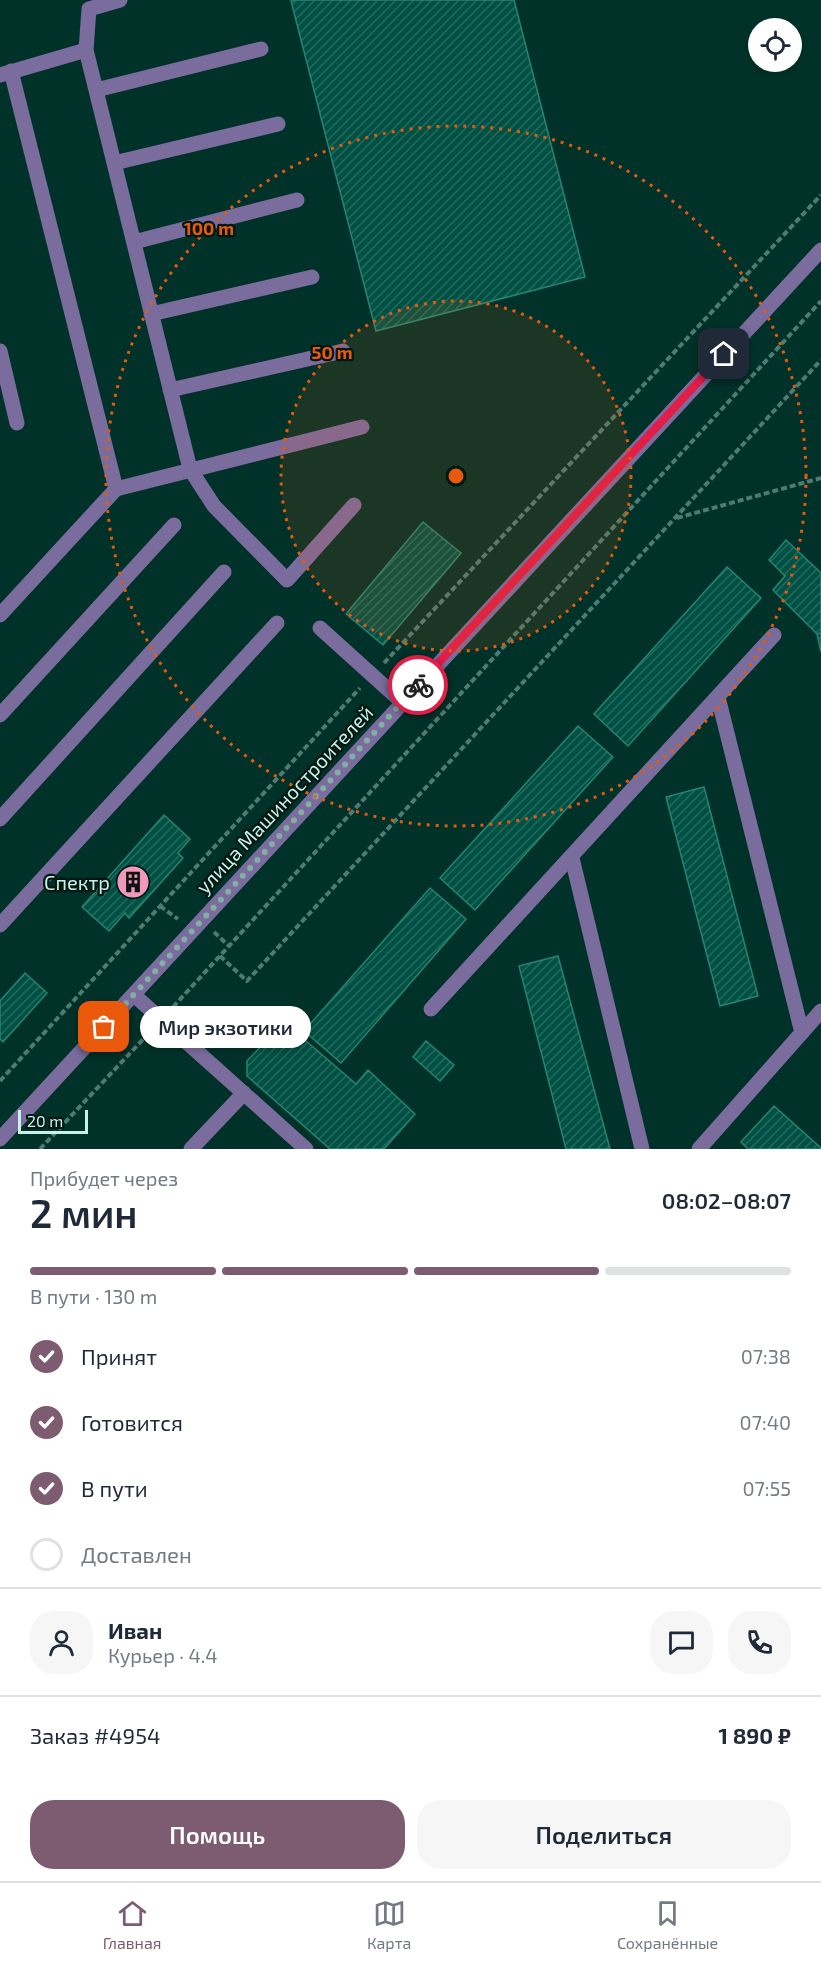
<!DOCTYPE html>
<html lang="ru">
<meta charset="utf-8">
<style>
:root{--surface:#fff;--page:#f6f6f7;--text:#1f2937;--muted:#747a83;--line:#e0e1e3;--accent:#7d5c71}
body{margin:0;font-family:"Exo 2",sans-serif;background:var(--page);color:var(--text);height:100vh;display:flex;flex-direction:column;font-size:22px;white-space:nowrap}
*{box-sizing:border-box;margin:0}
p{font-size:20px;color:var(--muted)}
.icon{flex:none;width:33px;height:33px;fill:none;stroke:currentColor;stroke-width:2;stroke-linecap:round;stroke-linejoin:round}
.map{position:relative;height:1149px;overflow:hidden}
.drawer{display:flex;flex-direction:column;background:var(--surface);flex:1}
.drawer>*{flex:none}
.controls{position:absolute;left:748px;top:18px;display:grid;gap:12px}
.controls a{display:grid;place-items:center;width:54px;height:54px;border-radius:50%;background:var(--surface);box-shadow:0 3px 9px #0003;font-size:30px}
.scale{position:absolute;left:18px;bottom:15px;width:70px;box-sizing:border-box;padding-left:6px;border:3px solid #c8f2e7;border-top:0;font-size:16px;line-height:21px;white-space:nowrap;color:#c8f2e7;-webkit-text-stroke:4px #001712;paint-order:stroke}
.pin{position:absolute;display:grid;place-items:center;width:51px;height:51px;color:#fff;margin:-26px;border-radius:12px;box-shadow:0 3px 9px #0006}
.courier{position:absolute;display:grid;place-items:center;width:60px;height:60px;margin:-30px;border:4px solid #e11d48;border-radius:50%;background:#fff;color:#222;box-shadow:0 2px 8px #0007}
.bubble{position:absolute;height:42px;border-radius:21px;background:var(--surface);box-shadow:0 3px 9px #0003;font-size:20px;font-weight:600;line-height:42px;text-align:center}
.head em{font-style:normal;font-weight:600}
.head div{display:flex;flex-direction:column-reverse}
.head{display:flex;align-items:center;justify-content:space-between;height:102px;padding:0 30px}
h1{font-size:39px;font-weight:600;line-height:45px}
.bar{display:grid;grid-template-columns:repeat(4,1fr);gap:9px 6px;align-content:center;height:72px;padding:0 30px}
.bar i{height:8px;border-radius:4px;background:var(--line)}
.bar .current{background:var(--accent)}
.bar p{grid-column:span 4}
.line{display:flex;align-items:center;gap:15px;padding:0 30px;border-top:2px solid var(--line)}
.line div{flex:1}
.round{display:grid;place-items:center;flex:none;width:63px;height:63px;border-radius:24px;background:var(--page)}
ol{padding:0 30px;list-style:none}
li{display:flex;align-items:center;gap:18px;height:66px}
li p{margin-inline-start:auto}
li .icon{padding:6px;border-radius:50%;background:var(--accent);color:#fff;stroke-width:4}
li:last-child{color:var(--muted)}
li i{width:33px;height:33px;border:3px solid var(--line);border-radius:50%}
.primary-button{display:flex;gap:12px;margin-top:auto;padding:12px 30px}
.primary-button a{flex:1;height:69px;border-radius:24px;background:var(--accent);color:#fff;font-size:24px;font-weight:600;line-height:69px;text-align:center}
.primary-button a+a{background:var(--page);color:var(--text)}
.menu{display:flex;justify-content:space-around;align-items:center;height:84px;border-top:2px solid var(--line);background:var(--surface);font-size:16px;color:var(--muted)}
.menu a{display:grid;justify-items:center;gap:3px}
.menu .current{color:var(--accent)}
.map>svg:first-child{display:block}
.building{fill:url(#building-hatch);stroke:#278472;stroke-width:1.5}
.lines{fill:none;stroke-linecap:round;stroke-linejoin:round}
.path{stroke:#4d7c72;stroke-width:4;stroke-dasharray:6 3;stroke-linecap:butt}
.minor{stroke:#7b6c9e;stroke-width:15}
.done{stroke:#82afa4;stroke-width:6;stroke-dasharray:0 10.8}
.route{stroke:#e11d48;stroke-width:8}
.ring{fill:none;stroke:#e8590c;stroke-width:3;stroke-dasharray:3 6}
.labels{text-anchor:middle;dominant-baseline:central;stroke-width:4.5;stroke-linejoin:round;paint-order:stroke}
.street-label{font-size:20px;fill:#c8f2e7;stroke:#001712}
.poi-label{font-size:20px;fill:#c8f2e7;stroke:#001712;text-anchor:end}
.centre{fill:#e8590c;stroke:#001712;stroke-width:3}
.ring-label{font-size:18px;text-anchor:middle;font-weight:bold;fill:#e8590c;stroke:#001712;stroke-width:4.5;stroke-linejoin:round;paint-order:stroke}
</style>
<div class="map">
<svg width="821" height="1149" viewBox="0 0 821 1149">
<defs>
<pattern id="building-hatch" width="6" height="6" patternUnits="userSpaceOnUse" patternTransform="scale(1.5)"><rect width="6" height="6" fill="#005144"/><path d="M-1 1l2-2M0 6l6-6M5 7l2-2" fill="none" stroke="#246a5f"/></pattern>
</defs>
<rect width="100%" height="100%" fill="#003229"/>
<path class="building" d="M296,0h218l71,277 -209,54 -85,-330z
M423,522l38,31 -78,92 -37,-31z
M786,540l35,33v60l-4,1 -44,-44 12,-14 -16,-16z
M727,567l34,31 -133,148 -34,-32z
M821,633v19l-4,-18z
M578,726l35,31 -138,153 -35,-32z
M704,787l54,209 -38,10 -54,-209z
M164,815l26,24 -12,14 5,5 -54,60 -4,-5 -16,18 -27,-24z
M430,888l36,31 -125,144 -37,-32z
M558,956l52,193h-44l-47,-183z
M25,973l22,20 -44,49 -3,-3v-38z
M284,1022l72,62 12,-14 47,44 -31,35h-54l-83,-73v-15z
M426,1041l28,24 -14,16 -27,-24z
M774,1106l47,42v1h-73l-7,-7z"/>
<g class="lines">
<path class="path" d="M677,518l144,-40
M384,663l437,-468
M160,906l18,13
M214,932l15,14
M220,956l27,25 574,-621
M173,1007l648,-706
M0,1081l360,-393
M40,1149l109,-116"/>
<path class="minor" d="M120,0l-31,9 -3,41 104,419 24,37 73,74 67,-75
M11,71l105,418
M0,75l86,-25
M96,90l165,-41
M114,163l164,-39
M134,242l163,-42
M151,314l161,-37
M0,351l17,72
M170,390l173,-39
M0,615l116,-126 246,-62
M320,628l82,74
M718,697l84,336
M0,715l174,-190
M0,819l224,-247
M572,858l70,291
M0,925l277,-302
M134,995l172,154
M431,1009l343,-374
M0,1139l821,-889
M191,1149l53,-56
M699,1149l122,-138"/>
</g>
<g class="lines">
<path class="done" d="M104,1027l314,-342"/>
<path class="route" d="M418,685l306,-331"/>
</g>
<circle cx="456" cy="476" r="175" fill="#e8590c" fill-opacity=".12"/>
<g class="ring">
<circle cx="456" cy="476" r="175"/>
<circle cx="456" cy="476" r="350"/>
</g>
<defs>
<g id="building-disc" transform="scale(1.725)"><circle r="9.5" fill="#ef9ab8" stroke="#001712"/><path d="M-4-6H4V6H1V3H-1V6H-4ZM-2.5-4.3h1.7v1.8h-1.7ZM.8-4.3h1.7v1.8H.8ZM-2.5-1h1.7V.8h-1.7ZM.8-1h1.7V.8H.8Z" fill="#111"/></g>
</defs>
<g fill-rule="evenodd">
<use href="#building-disc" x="133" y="882"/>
</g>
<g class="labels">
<g class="street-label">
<text transform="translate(284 799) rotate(-47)">улица Машиностроителей</text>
</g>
<g class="poi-label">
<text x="110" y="882">Спектр</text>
</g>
</g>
<circle cx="456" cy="476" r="9" class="centre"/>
<g class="ring-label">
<text x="209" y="235">100 m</text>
<text x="332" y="359">50 m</text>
</g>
</svg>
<div class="controls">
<a><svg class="icon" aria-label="locate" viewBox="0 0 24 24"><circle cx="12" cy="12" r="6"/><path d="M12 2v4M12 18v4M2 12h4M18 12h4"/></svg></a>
</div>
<div class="scale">20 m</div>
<div class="pin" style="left:104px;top:1027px;background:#ea580c"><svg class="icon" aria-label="bag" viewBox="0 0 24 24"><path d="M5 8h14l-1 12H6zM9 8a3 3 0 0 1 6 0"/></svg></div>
<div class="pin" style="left:724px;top:354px;background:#1f2937"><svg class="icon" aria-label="home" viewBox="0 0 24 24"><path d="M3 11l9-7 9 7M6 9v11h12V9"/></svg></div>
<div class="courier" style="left:418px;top:685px"><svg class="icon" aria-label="bike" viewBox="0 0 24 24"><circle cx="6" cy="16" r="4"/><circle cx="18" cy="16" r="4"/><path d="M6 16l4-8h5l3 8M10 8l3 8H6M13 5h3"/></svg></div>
<div class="bubble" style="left:140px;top:1006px;width:171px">Мир экзотики</div>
</div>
<section class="drawer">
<div class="head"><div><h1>2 мин</h1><p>Прибудет через</p></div><em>08:02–08:07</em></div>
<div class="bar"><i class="current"></i><i class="current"></i><i class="current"></i><i></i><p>В пути · 130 m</p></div>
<ol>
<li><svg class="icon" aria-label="check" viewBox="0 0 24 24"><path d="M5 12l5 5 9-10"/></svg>Принят<p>07:38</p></li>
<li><svg class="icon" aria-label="check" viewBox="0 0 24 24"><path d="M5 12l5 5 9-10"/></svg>Готовится<p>07:40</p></li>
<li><svg class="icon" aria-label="check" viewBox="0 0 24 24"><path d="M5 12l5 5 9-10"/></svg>В пути<p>07:55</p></li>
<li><i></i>Доставлен</li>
</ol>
<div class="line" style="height:108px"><a class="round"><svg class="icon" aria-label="person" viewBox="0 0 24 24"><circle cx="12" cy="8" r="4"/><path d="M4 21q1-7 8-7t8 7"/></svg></a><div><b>Иван</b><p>Курьер · 4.4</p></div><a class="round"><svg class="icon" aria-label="chat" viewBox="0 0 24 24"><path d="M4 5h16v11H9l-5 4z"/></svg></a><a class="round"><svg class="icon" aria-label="phone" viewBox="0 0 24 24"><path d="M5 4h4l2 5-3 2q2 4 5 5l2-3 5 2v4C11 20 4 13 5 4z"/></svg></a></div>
<div class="line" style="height:78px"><div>Заказ #4954</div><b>1 890 ₽</b></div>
<div class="primary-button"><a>Помощь</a><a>Поделиться</a></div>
</section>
<nav class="menu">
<a class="current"><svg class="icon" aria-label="home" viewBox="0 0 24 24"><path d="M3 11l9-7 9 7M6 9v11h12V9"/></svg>Главная</a>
<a><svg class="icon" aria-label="map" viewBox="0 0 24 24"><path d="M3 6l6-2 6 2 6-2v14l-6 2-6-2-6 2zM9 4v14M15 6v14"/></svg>Карта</a>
<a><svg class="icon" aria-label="saved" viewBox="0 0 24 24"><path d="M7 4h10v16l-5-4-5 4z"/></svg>Сохранённые</a>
</nav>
